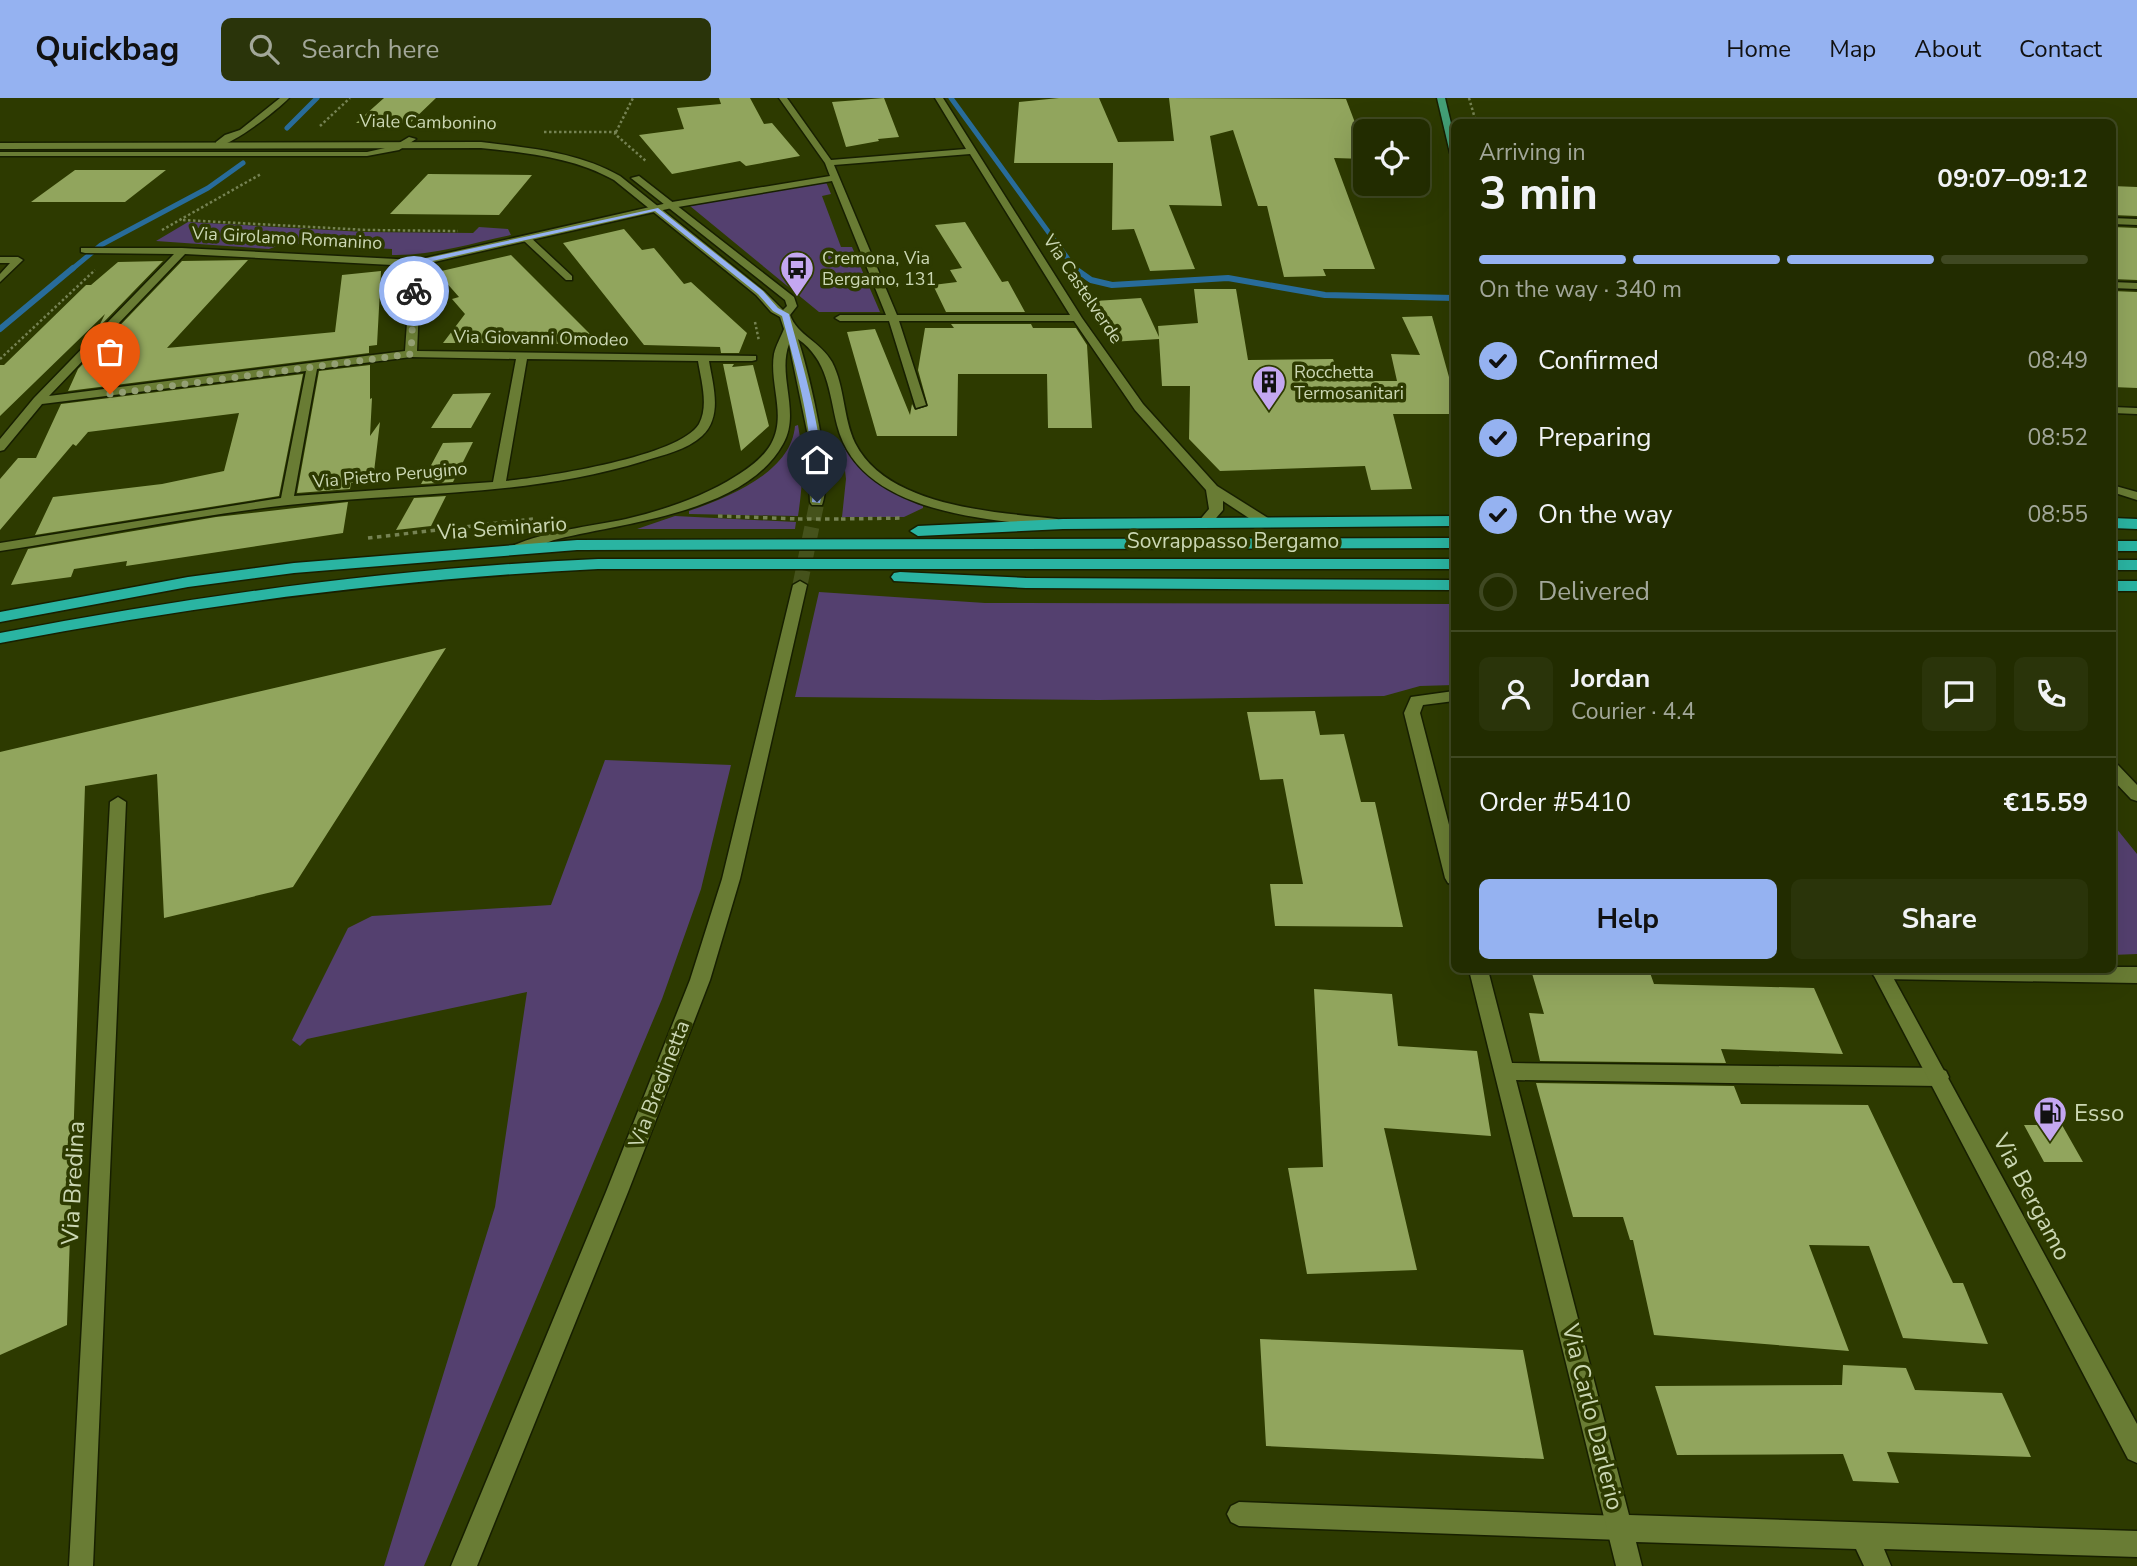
<!DOCTYPE html>
<meta charset="utf-8">
<style>
:root{--surface:#222c00;--page:#2a340a;--text:#f1f3f6;--muted:#a2a799;--line:#3f4822;--accent:#95b2f1}
body{margin:0;font-family:"Nunito Sans",sans-serif;background:var(--page);color:var(--text);height:100vh;display:flex;flex-direction:column;font-size:26px;white-space:nowrap}
*{box-sizing:border-box;margin:0}
p{font-size:23px;color:var(--muted)}
.icon{flex:none;width:38px;height:38px;fill:none;stroke:currentColor;stroke-width:2;stroke-linecap:round;stroke-linejoin:round}
.map{position:relative;flex:1;overflow:hidden}
.sheet{position:absolute;left:1451px;top:21px;width:665px;height:854px;display:flex;flex-direction:column;background:var(--surface);border-radius:10px;box-shadow:0 7px 28px #0002,0 0 0 2px var(--line)}
.sheet>*{flex:none}
.controls{position:absolute;left:1353px;top:21px;display:grid;gap:14px}
.controls a{display:grid;place-items:center;width:77px;height:77px;border-radius:10px;background:var(--surface);box-shadow:0 7px 28px #0002,0 0 0 2px var(--line);font-size:35px}
.pin{position:absolute;display:grid;place-items:center;width:60px;height:60px;color:#fff;margin:-72px -30px;border-radius:50% 50% 50% 0;rotate:-45deg;box-shadow:0 0 7px #0007}
.pin .icon{rotate:45deg}
.courier{position:absolute;display:grid;place-items:center;width:70px;height:70px;margin:-35px;border:5px solid #95b2f1;border-radius:50%;background:#fff;color:#222;box-shadow:0 2px 9px #0007}
.overview em{font-style:normal;font-weight:700}
.overview div{display:flex;flex-direction:column-reverse}
.overview{display:flex;align-items:center;justify-content:space-between;height:119px;padding:0 28px}
h1{font-size:46px;font-weight:700;line-height:52px}
.bar{display:grid;grid-template-columns:repeat(4,1fr);gap:10px 7px;align-content:center;height:84px;padding:0 28px}
.bar i{height:9px;border-radius:5px;background:var(--line)}
.bar .current{background:var(--accent)}
.bar p{grid-column:span 4}
.line{display:flex;align-items:center;gap:18px;padding:0 28px;border-top:2px solid var(--line)}
.line div{flex:1}
.round{display:grid;place-items:center;flex:none;width:74px;height:74px;border-radius:10px;background:var(--page)}
ol{padding:0 28px;list-style:none}
li{display:flex;align-items:center;gap:21px;height:77px}
li p{margin-inline-start:auto}
li .icon{padding:7px;border-radius:50%;background:var(--accent);color:#111;stroke-width:4}
li:last-child{color:var(--muted)}
li i{width:38px;height:38px;border:4px solid var(--line);border-radius:50%}
.button{display:flex;gap:14px;margin-top:auto;padding:14px 28px}
.button a{flex:1;height:80px;border-radius:10px;background:var(--accent);color:#111;font-size:28px;font-weight:700;line-height:80px;text-align:center}
.button a+a{background:var(--page);color:var(--text)}
header{display:flex;align-items:center;gap:42px;box-sizing:border-box;height:98px;padding:0 35px;background:var(--accent);color:#111}
header strong{font-size:33px}
nav{display:flex;gap:38px;margin-inline-start:auto;font-size:24px}
.search{width:490px;height:63px;background:var(--page);display:flex;align-items:center;gap:18px;box-sizing:border-box;padding:0 24px;border-radius:10px;color:var(--muted);font-size:26px}
.map>svg:first-child{display:block}
.green{fill:#54406f}
.lines{fill:none;stroke-linecap:round;stroke-linejoin:round}
.stream-far1{stroke:#286c9a;stroke-width:5}
.stream{stroke:#286c9a;stroke-width:6}
.building{fill:#91a55d}
.secondary-tunnel{stroke:#45521b;stroke-width:15;stroke-dasharray:15 7;stroke-linecap:butt}
.lane-casing{stroke:#171f00;stroke-width:3}
.street-casing{stroke:#171f00;stroke-width:3}
.secondary-casing{stroke:#171f00;stroke-width:3}
.primary-casing{stroke:#171f00;stroke-width:3}
.highway-casing{stroke:#171f00;stroke-width:3}
.path-far1{stroke:#758252;stroke-width:2.5;stroke-dasharray:2.5 2.5;stroke-linecap:butt}
.path{stroke:#758252;stroke-width:3.5;stroke-dasharray:4.5 4.5;stroke-linecap:butt}
.lane{fill:#697c34;fill-rule:evenodd}
.street{fill:#697c34;fill-rule:evenodd}
.secondary{fill:#697c34;fill-rule:evenodd}
.primary{fill:#439e76;fill-rule:evenodd}
.highway{fill:#2ab4a2;fill-rule:evenodd}
.path-bridge{stroke:#758252;stroke-width:3.5;stroke-dasharray:4.5 4.5;stroke-linecap:butt}
.route{fill:#95b2f1}
.done{stroke:#94a074;stroke-width:7;stroke-dasharray:0 12.6}
.labels{text-anchor:middle;dominant-baseline:central;stroke-width:7;stroke-linejoin:round;paint-order:stroke}
.far-street-label{font-size:18px;fill:#cbd7b3;stroke:#2d3a00}
.far-poi-label{font-size:18px;fill:#cbd7b3;stroke:#2d3a00;text-anchor:start}
.street-label{font-size:21px;fill:#cbd7b3;stroke:#2d3a00}
.near-poi-label{font-size:24px;fill:#cbd7b3;stroke:#2d3a00;text-anchor:start}
.near-street-label{font-size:24px;fill:#cbd7b3;stroke:#2d3a00}
</style>
<header>
<strong>Quickbag</strong>
<div class="search"><svg class="icon" aria-label="search" viewBox="0 0 24 24"><circle cx="10" cy="10" r="6"/><path d="M15 15l6 6"/></svg>Search here</div>
<nav><a>Home</a><a>Map</a><a>About</a><a>Contact</a></nav>
</header>
<div class="map">
<svg width="2137" height="1468" viewBox="0 0 2137 1468">
<rect width="100%" height="100%" fill="#2d3a00"/>
<path class="green" d="M826,84l5,12 -9,2 19,51h11l28,65h-61l-129,-106z
M188,124l176,10 109,1 6,-6 29,2 3,6c-39,8 -79,21 -119,20v-6l-107,-6 -16,6 -113,-8z
M798,327c6,32 5,59 0,91l-109,-2v-3c39,-14 102,-38 106,-85z
M842,347l26,30 55,29v4l-19,9h-62l4,-38z
M675,418l121,6 -1,7h-158z
M819,494l166,11 469,1v81l-34,1 -36,10 -285,4 -304,-3z
M605,662l126,5 -30,124 -39,110 -238,567h-40l111,-359 32,-215 -220,47 -7,7 -8,-6 56,-112 24,-12 179,-11z
M2112,725l25,31v100l-25,1z"/>
<g class="lines">
<path class="stream-far1" d="M951,0l125,172
M287,30l30,-30
M71,172l30,-25 107,-57 35,-25"/>
<path class="stream" d="M1074,170l17,12 21,5 116,-7 97,17 129,3
M0,231l73,-61"/>
</g>
<path class="building" d="M384,0h52l-26,25h-54z
M719,0h31l14,26 8,-1 28,33 -54,10 -6,-5 -68,13 -33,-39 45,-6 -7,-21 44,-4z
M884,0l15,39 -21,2 1,2 -33,6 -14,-45z
M1059,0h40l19,44 56,-1 -5,-43 177,1 19,50v10l-31,-1 41,111h-52l3,7 -42,1 -17,-71h-9l-25,-76 -23,6 12,70 -53,-1 26,64 -45,2 -16,-42 -22,1 1,-67h-99l5,-61z
M75,72h91l-41,32h-94z
M428,76l104,1 -33,40 -109,-1z
M2112,88l25,1v29l-25,-1z
M965,124l37,60 6,-1 17,31h-79l-13,-27 24,-3 -7,-12 12,-2 -27,-43z
M2112,129l25,1v52l-25,-1z
M624,131l18,21 12,-2 30,36 7,-2 56,51 -8,20h-18l-1,-6 -76,-2 -81,-102z
M511,157l91,91 -102,-5 -1,2h-56l22,-29 -13,-15 7,-2 -22,-25z
M248,162l-81,88 168,-16 7,-57 39,-4 -4,74 -8,1v7l-301,38 10,-22 104,-108z
M163,163l-65,67 7,-14 -105,102v-51h4l82,-80h5l27,-23z
M1194,191h42l12,71 85,-1 9,22h55l-6,-27 29,1 -18,-38 30,-1 22,79v19h-61l19,75 -41,1 -6,-24 -145,5 -31,-32 1,-53h-28l-3,-47 -48,3 -16,-41 46,-3 18,39 -1,-11 40,-3z
M2112,193l25,1v96l-25,-1z
M951,226h80l2,4h43l11,17 5,83h-44l-1,-54h-89l-1,62h-80l-30,-104 28,-3 35,86 2,-11 3,6 13,-4 -10,-36 7,-42h29z
M723,266h11l-2,3 21,-2 16,61 -28,25z
M370,267v34l2,-1 -2,38 10,-14 -7,58 -22,3 -1,6 -53,4 22,-122z
M303,276l-24,122 -244,39 18,-38 109,-13 62,-13 15,-58 -151,19 -12,14 -3,-2 -73,86v-51l18,-21h18l25,-54z
M491,295l-20,35h-40l22,-34z
M473,344l-20,40 -32,2 22,-41z
M446,398l-15,30 -35,4 18,-32z
M348,404l-5,31 -217,33 1,-5 -53,8 -3,8 -60,8 17,-36 188,-32z
M446,550l-153,239 -129,31 -7,-144 -72,12 -18,539 -67,30v-603z
M1315,613l5,24 24,-1 17,68h14l28,125 -128,-1 -5,-42h33l-20,-105 -23,1 -13,-68z
M1531,872h118l5,14 160,4 29,66 -122,-5 5,14 -186,-2 -11,-48 15,1z
M1314,891l78,5 6,52 79,5 14,85 -107,-8 33,142 -110,4 -19,-106 35,-1z
M1536,985l198,3 7,18 127,1 85,178h10l25,61 -85,-6 -34,-92 -60,-1 40,106 -195,-16 -21,-95h-3l-7,-23h-50z
M2024,1027h38l21,37h-39z
M1260,1241l263,11 21,109 -278,-13z
M1843,1267l63,3 9,22 87,3 29,64 -144,-5 12,31 -46,-2 -10,-27 -166,1 -22,-69 187,-1z"/>
<g class="lines">
<path class="secondary-tunnel" d="M800,487l17,-83"/>
<g class="lane-casing">
<path id="lane" d="M409,39l7,2 -17,11 -32,6h-367v-4h367l27,-6z
M523,138h6l43,40v4h-6l-43,-40z
M0,159h18l5,3 -23,22v-8l10,-11h-10z
M2112,184l25,1v6l-25,-1z
M2112,309l25,1v6l-25,-1z
M2112,387l25,7v8l-25,-8z
M118,699l8,5 -33,764h-24l41,-764z
M1239,1404l382,14 8,4 4,8 -4,8 -8,4 -382,-14 -8,-4 -4,-8 4,-8z"/>
</g>
<g class="street-casing">
<path id="street" d="M280,0h9c-13,13 -57,48 -73,48v-4l9,-7 15,-5z
M779,0h8l44,62 135,-11 -31,-51h8l139,220 61,86 74,82 51,32v6h-10l-35,-23v9l-13,15h-10l-2,-3 11,-13 -3,-19 -71,-80 -61,-89h-175l27,84 -10,3 -27,-87h-49l-5,-3 5,-3h46l-54,-134 -160,27 -251,57 -4,86 339,5v4l-4,1h-43c4,25 14,55 -7,75 -15,14 -39,19 -58,25 -116,36 -237,31 -356,44 -97,11 -192,31 -288,46v-8l281,-45 25,-127 -264,33 -38,46 -4,1v-12l34,-41 140,-144 -89,-1 -4,-1v-4h101l234,12 256,-58 158,-26 -5,-13zM970,56l100,161h-173l-63,-150zM185,156l226,12 -6,85 -356,45zM411,259l105,2 -23,123 -199,14 23,-127zM527,261l171,2c3,19 11,45 1,63 -20,33 -155,53 -193,57z
M2112,120l25,1v6l-25,-1z
M1454,593v10l-31,4 -3,8 34,131v41l-6,-2 -3,-5 -41,-165 7,-16z
M2112,869h25v16l-256,-4 -7,-3 -3,-5 241,-1z
M1469,872h19l24,93 427,5 7,3 3,6 -3,6 -7,3 -423,-6 113,435 508,16v26l-253,-8 7,17h-27l-8,-17 -220,-7 6,24h-26z"/>
</g>
<g class="secondary-casing">
<path id="secondary" d="M481,44c48,6 97,10 139,34l144,115 19,19 4,-4 -2,-6 -154,-122 8,-2 155,121 3,9 -7,9c7,20 31,27 42,47 13,25 11,56 23,81 32,64 140,69 202,76l7,4 -7,4c-74,-8 -198,-14 -220,-102 -8,-33 -9,-65 -39,-86 11,34 36,135 24,166h-10l-2,-3 -3,-71 -18,-87c-12,32 12,69 -6,100 -38,69 -157,78 -225,95 -14,3 -32,16 -46,13v-6c37,-16 76,-19 114,-27 38,-9 77,-22 110,-43 13,-8 27,-18 35,-32 16,-28 -2,-60 3,-90 2,-9 7,-17 10,-25l-4,-12 -9,-5 -15,-17 -142,-115c-41,-23 -87,-27 -133,-32l-481,1v-6z
M800,483l7,4 -67,294 -30,101 -82,212 -151,374h-26l155,-374 84,-212 32,-101 71,-294z
M2112,665l6,2 19,20v16l-6,-2 -19,-20z
M1871,872h18l248,454v39l-9,-4z"/>
</g>
<g class="primary-casing">
<path id="primary" d="M1437,0h8l9,38v20l-4,-3z"/>
</g>
<g class="highway-casing">
<path id="highway" d="M1454,418v10l-391,3 -145,7 -8,-5 8,-5 145,-7z
M2112,420l25,1v10l-25,-1z
M1454,440v10l-877,2 -283,23 -106,14 -188,35v-10l188,-35 106,-14 283,-23z
M2112,443h25v10h-25z
M598,461h856v10h-856c-202,10 -400,36 -598,74v-10c198,-38 396,-65 598,-74z
M2112,462h25v10h-25z
M900,474l126,6 428,2v10l-428,-2 -132,-7 -3,-4 3,-4z
M2112,483h25v10h-25z"/>
</g>
<path class="path-far1" d="M1469,0l7,24
M320,28l30,-28
M544,34h72
M616,34l-1,2 32,28
M616,34l17,-34
M183,122l184,10 91,1
M162,132l99,-56
M755,224l4,19
M0,261l95,-89"/>
<path class="path" d="M718,418l80,3
M841,421l62,-1
M368,440l165,-19"/>
<use href="#lane" class="lane"/>
<use href="#street" class="street"/>
<use href="#secondary" class="secondary"/>
<use href="#primary" class="primary"/>
<use href="#highway" class="highway"/>
<path class="path-bridge" d="M798,421h43"/>
</g>
<path class="route" d="M658,110l105,83 15,17 11,6c12,46 43,145 31,189l-8,-1c4,-64 -14,-126 -30,-186l-9,-5 -15,-17 -103,-83 -236,53 -1,27h-7l3,-30z"/>
<g class="lines">
<path class="done" d="M110,296l301,-40 3,-63"/>
</g>
<defs>
<g id="bus-pin" transform="scale(1.75)"><path d="M0 17L-7.5 6A9.5 9.5 0 1 1 7.5 6Z" fill="#c4a7f1" stroke="#2d3a00"/><path d="M-5-6H5V4H4V6H2V4H-2V6H-4V4H-5ZM-3.5-4V0h7V-4ZM-3.5 1.2v1.5H-2V1.2ZM2 1.2v1.5H3.5V1.2Z" fill="#111"/></g>
<g id="building-pin" transform="scale(1.75)"><path d="M0 17L-7.5 6A9.5 9.5 0 1 1 7.5 6Z" fill="#c4a7f1" stroke="#2d3a00"/><path d="M-4-6H4V6H1V3H-1V6H-4ZM-2.5-4.3h1.7v1.8h-1.7ZM.8-4.3h1.7v1.8H.8ZM-2.5-1h1.7V.8h-1.7ZM.8-1h1.7V.8H.8Z" fill="#111"/></g>
<g id="fuel-pin" transform="scale(1.75)"><path d="M0 17L-7.5 6A9.5 9.5 0 1 1 7.5 6Z" fill="#c4a7f1" stroke="#2d3a00"/><path d="M-5.5-6h7V0h2V4h1.3V-2.5L3-4.5l.8-.8L6-3V5H2.5V1h-1V6h-7ZM-4.2-4.7v3.2H.2V-4.7Z" fill="#111"/></g>
</defs>
<g fill-rule="evenodd">
<use href="#bus-pin" x="797" y="170"/>
<use href="#building-pin" x="1269" y="284"/>
<use href="#fuel-pin" x="2050" y="1015"/>
</g>
<g class="labels">
<g class="far-street-label">
<text transform="translate(428 24) rotate(1)">Viale Cambonino</text>
<text transform="translate(287 140) rotate(3)">Via Girolamo Romanino</text>
<text transform="translate(1083 191) rotate(56)">Via Castelverde</text>
<text transform="translate(541 240) rotate(1)">Via Giovanni Omodeo</text>
<text transform="translate(390 377) rotate(-5)">Via Pietro Perugino</text>
</g>
<g class="far-poi-label">
<text x="822" y="160">Cremona, Via<tspan x="822" dy="21">Bergamo, 131</tspan></text>
<text x="1294" y="274">Rocchetta<tspan x="1294" dy="21">Termosanitari</tspan></text>
</g>
<g class="street-label">
<text transform="translate(502 430) rotate(-4)">Via Seminario</text>
<text x="1233" y="443">Sovrappasso Bergamo</text>
<text transform="translate(659 986) rotate(-69)">Via Bredinetta</text>
</g>
<g class="near-poi-label">
<text x="2074" y="1015">Esso</text>
</g>
<g class="near-street-label">
<text transform="translate(73 1085) rotate(-87)">Via Bredina</text>
<text transform="translate(2032 1099) rotate(62)">Via Bergamo</text>
<text transform="translate(1593 1319) rotate(76)">Via Carlo Darlerio</text>
</g>
</g>
</svg>
<div class="controls">
<a><svg class="icon" aria-label="locate" viewBox="0 0 24 24"><circle cx="12" cy="12" r="6"/><path d="M12 2v4M12 18v4M2 12h4M18 12h4"/></svg></a>
</div>
<div class="pin" style="left:110px;top:296px;background:#ea580c"><svg class="icon" aria-label="bag" viewBox="0 0 24 24"><path d="M5 8h14l-1 12H6zM9 8a3 3 0 0 1 6 0"/></svg></div>
<div class="pin" style="left:817px;top:404px;background:#1f2937"><svg class="icon" aria-label="home" viewBox="0 0 24 24"><path d="M3 11l9-7 9 7M6 9v11h12V9"/></svg></div>
<div class="courier" style="left:414px;top:193px"><svg class="icon" aria-label="bike" viewBox="0 0 24 24"><circle cx="6" cy="16" r="4"/><circle cx="18" cy="16" r="4"/><path d="M6 16l4-8h5l3 8M10 8l3 8H6M13 5h3"/></svg></div>
<section class="sheet">
<div class="overview"><div><h1>3 min</h1><p>Arriving in</p></div><em>09:07–09:12</em></div>
<div class="bar"><i class="current"></i><i class="current"></i><i class="current"></i><i></i><p>On the way · 340 m</p></div>
<ol>
<li><svg class="icon" aria-label="check" viewBox="0 0 24 24"><path d="M5 12l5 5 9-10"/></svg>Confirmed<p>08:49</p></li>
<li><svg class="icon" aria-label="check" viewBox="0 0 24 24"><path d="M5 12l5 5 9-10"/></svg>Preparing<p>08:52</p></li>
<li><svg class="icon" aria-label="check" viewBox="0 0 24 24"><path d="M5 12l5 5 9-10"/></svg>On the way<p>08:55</p></li>
<li><i></i>Delivered</li>
</ol>
<div class="line" style="height:126px"><a class="round"><svg class="icon" aria-label="person" viewBox="0 0 24 24"><circle cx="12" cy="8" r="4"/><path d="M4 21q1-7 8-7t8 7"/></svg></a><div><b>Jordan</b><p>Courier · 4.4</p></div><a class="round"><svg class="icon" aria-label="chat" viewBox="0 0 24 24"><path d="M4 5h16v11H9l-5 4z"/></svg></a><a class="round"><svg class="icon" aria-label="phone" viewBox="0 0 24 24"><path d="M5 4h4l2 5-3 2q2 4 5 5l2-3 5 2v4C11 20 4 13 5 4z"/></svg></a></div>
<div class="line" style="height:91px"><div>Order #5410</div><b>€15.59</b></div>
<div class="button"><a>Help</a><a>Share</a></div>
</section>
</div>
